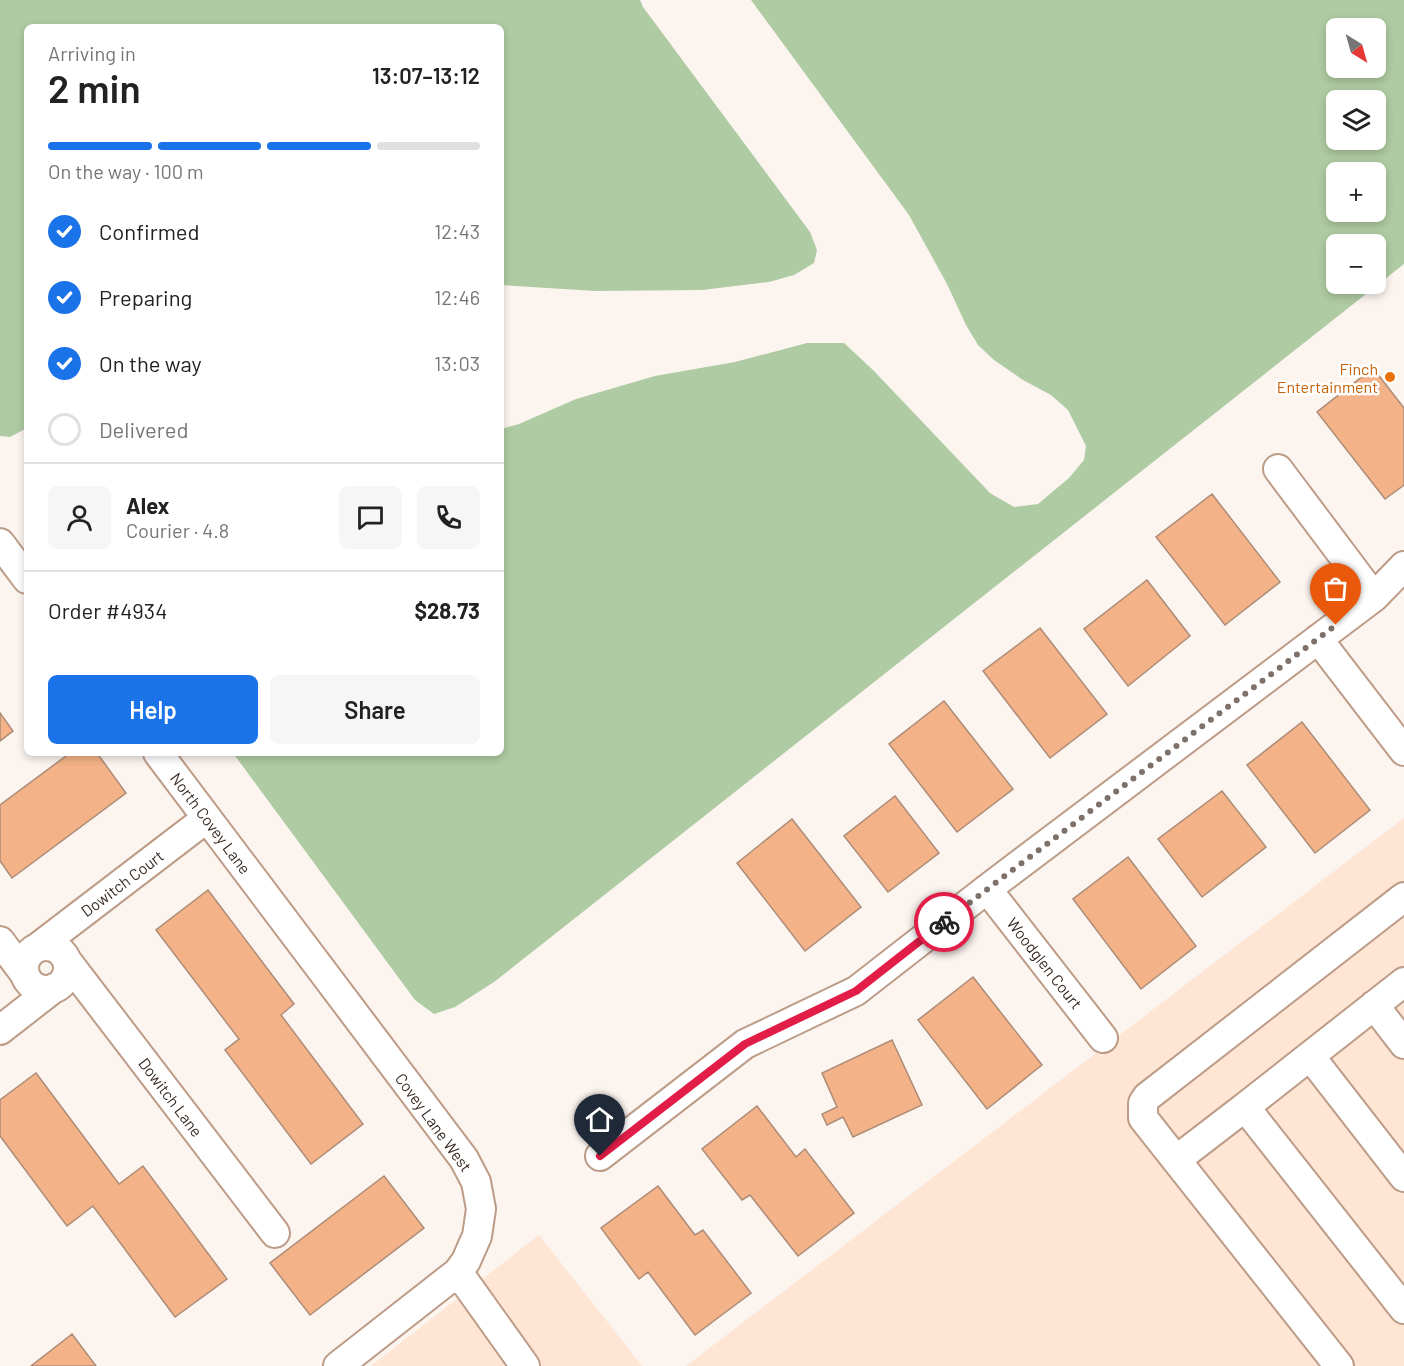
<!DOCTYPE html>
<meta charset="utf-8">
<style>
:root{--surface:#fff;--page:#f6f6f6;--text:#222;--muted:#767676;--line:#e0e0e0;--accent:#1a73e8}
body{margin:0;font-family:Barlow,sans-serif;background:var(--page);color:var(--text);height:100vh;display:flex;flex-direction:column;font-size:22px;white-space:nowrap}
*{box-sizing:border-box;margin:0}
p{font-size:20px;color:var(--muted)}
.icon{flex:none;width:33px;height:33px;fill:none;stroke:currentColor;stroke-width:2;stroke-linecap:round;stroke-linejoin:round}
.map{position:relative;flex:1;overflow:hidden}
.drawer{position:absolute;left:24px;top:24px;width:480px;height:732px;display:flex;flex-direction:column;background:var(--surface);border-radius:9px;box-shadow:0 3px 9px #0003}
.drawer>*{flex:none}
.needle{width:39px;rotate:143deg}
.controls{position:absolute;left:1326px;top:18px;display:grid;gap:12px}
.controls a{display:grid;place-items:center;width:60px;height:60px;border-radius:9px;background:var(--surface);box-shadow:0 3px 9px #0003;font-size:30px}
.pin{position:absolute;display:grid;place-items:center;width:51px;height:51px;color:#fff;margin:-62px -26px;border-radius:50% 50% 50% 0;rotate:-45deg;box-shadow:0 0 6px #0007}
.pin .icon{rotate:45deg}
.courier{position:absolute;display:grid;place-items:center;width:60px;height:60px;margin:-30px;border:4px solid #e11d48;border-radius:50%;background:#fff;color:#222;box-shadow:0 2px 8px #0007}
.head em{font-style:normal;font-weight:600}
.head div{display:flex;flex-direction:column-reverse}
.head{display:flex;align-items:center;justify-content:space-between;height:102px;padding:0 24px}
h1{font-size:39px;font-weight:600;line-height:45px}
.bar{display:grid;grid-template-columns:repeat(4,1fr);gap:9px 6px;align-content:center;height:72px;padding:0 24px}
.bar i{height:8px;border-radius:4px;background:var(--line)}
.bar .active{background:var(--accent)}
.bar p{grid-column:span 4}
.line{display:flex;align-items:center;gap:15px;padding:0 24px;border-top:2px solid var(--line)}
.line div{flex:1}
.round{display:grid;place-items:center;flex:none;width:63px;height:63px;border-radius:9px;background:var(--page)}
ol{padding:0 24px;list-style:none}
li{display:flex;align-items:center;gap:18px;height:66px}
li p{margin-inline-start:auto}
li .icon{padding:6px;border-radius:50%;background:var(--accent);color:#fff;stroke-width:4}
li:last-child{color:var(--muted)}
li i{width:33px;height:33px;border:3px solid var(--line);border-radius:50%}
.button{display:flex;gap:12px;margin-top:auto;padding:12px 24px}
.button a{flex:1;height:69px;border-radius:9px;background:var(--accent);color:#fff;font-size:24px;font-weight:600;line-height:69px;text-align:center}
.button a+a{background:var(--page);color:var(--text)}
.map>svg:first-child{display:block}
.built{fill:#ffe5d4}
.green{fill:#afcba3;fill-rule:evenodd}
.building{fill:#f3b287;stroke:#ad8c77;stroke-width:1.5}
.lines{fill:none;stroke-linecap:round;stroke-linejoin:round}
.minor-casing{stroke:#bd9c87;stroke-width:32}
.minor{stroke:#fff;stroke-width:28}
.done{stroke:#7d716a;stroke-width:6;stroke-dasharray:0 10.8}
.route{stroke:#e11d48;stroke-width:8}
.food-dot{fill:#e8710a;stroke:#fff;stroke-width:2}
.labels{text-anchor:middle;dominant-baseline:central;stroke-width:5;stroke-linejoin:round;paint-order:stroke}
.food-label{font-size:16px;fill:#c56008;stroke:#fff;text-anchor:end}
.street-label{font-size:16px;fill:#392b23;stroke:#fff}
</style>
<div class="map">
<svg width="1404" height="1366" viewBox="0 0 1404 1366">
<rect width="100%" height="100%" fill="#fbf4ef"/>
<path class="built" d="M1404,818v548h-718z
M539,1235l103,131h-271z"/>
<path class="green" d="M0,0h640l3,7 167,225 7,18 -3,13 -20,12 -25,7 -67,8 -107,1 -94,-6v-258h-474v401l-17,9 -10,-1z
M751,0h653v264l-910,718 -39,25 -21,7 -19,-14 -182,-247h268v-324l18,-5 57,-25 79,-23 80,-14 72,-19h37l29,27 117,123 24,14 24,-3 31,-26 15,-18 2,-14 -18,-36 -17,-15 -28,-15 -29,-20 -16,-15 -12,-20 -19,-41 -38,-69zM1336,28h40v40h-40zM1336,100h40v40h-40zM1336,172h40v40h-40zM1336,244h40v40h-40z"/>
<path class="building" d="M1373,368l31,40v77l-19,14 -68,-87z
M1212,494l68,88 -55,43 -69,-88z
M1147,580l43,56 -62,50 -44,-57z
M1040,628l67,86 -57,44 -67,-87z
M944,701l69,88 -56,43 -68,-88z
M0,713l13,18 -13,10z
M1302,722l68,88 -55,43 -68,-88z
M70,753h27l29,40 -114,85 -12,-17v-56z
M1222,791l44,56 -64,50 -44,-58z
M895,796l44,57 -51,39 -44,-56z
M792,819l69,88 -56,44 -68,-88z
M1128,857l68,89 -55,43 -68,-90z
M208,890l86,114 -13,11 82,109 -52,40 -86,-114 14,-11 -83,-109z
M973,977l69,88 -55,44 -69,-89z
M892,1040l30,65 -69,32 -10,-20 -16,8 -5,-11 15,-7 -15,-34z
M36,1073l83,111 24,-18 84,113 -52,38 -82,-111 -26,20 -67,-90v-36z
M757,1106l39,51 9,-8 49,64 -56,43 -48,-61 -8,5 -40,-51z
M384,1176l40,52 -114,87 -40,-52z
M658,1186l37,49 8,-5 48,63 -56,42 -47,-63 -9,7 -38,-51z
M72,1334l24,32h-65z"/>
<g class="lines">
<g class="minor-casing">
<path id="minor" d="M1278,469l96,128
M0,543l27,36
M1318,639l86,112
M158,753l306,406 12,23 5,27 -4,27 -11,25 -8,11 -120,94
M987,889l116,149
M0,941l24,32
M24 968a22 22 0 1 1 44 0a22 22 0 1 1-44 0Z
M37,948l170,-130
M67,961l208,272
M1404,982l-159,125 159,202
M1374,1005l30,39
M0,1030l54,-42
M1310,1056l94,121
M600,1156l145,-112 111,-53 131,-102 387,-292 30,-31
M1176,1160l69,-53
M458,1272l67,94
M1339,1366l-196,-248v-15l4,-6 257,-200"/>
</g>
<use href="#minor" class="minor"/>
</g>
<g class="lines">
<path class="done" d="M944,922l392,-297"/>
<path class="route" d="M600,1156l145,-112 111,-53 88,-69"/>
</g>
<circle class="food-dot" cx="1390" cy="377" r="6"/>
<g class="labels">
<g class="food-label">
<text x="1378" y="368">Finch<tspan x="1378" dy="18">Entertainment</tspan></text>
</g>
<g class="street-label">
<text transform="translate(211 823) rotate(53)">North Covey Lane</text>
<text transform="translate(122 883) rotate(-37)">Dowitch Court</text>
<text transform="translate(1045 963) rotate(52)">Woodglen Court</text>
<text transform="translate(171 1097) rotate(53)">Dowitch Lane</text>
<text transform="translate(434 1122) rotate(54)">Covey Lane West</text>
</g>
</g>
</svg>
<div class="controls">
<a><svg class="needle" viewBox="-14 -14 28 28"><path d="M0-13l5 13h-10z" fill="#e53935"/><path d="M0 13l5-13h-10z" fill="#767676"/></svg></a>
<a><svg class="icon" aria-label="layers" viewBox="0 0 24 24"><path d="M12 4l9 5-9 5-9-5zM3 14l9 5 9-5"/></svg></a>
<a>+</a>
<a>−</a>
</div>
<div class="pin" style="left:1336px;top:625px;background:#ea580c"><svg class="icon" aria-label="bag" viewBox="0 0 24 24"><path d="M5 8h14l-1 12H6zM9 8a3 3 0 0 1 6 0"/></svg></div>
<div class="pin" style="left:600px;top:1156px;background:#1f2937"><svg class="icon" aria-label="home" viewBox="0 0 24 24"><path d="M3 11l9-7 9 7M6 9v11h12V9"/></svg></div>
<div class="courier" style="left:944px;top:922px"><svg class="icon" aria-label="bike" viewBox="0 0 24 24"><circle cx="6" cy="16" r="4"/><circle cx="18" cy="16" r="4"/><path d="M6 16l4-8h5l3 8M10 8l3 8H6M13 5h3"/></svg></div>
<section class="drawer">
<div class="head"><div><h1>2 min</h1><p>Arriving in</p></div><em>13:07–13:12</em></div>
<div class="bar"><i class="active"></i><i class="active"></i><i class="active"></i><i></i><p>On the way · 100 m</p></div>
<ol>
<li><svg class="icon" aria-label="check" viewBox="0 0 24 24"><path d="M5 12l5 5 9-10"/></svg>Confirmed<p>12:43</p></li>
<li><svg class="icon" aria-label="check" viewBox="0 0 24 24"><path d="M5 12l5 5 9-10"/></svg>Preparing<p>12:46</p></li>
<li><svg class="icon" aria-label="check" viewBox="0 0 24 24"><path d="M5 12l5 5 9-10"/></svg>On the way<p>13:03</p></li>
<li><i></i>Delivered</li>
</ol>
<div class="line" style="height:108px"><a class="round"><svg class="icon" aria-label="person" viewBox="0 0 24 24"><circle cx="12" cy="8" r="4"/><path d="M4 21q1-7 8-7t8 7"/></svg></a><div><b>Alex</b><p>Courier · 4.8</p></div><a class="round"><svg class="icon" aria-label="chat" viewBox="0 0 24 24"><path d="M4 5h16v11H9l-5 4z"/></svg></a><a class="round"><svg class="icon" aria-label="phone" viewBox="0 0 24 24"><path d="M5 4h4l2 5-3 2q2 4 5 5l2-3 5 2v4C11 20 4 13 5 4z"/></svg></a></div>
<div class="line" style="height:78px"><div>Order #4934</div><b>$28.73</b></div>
<div class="button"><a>Help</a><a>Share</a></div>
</section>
</div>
